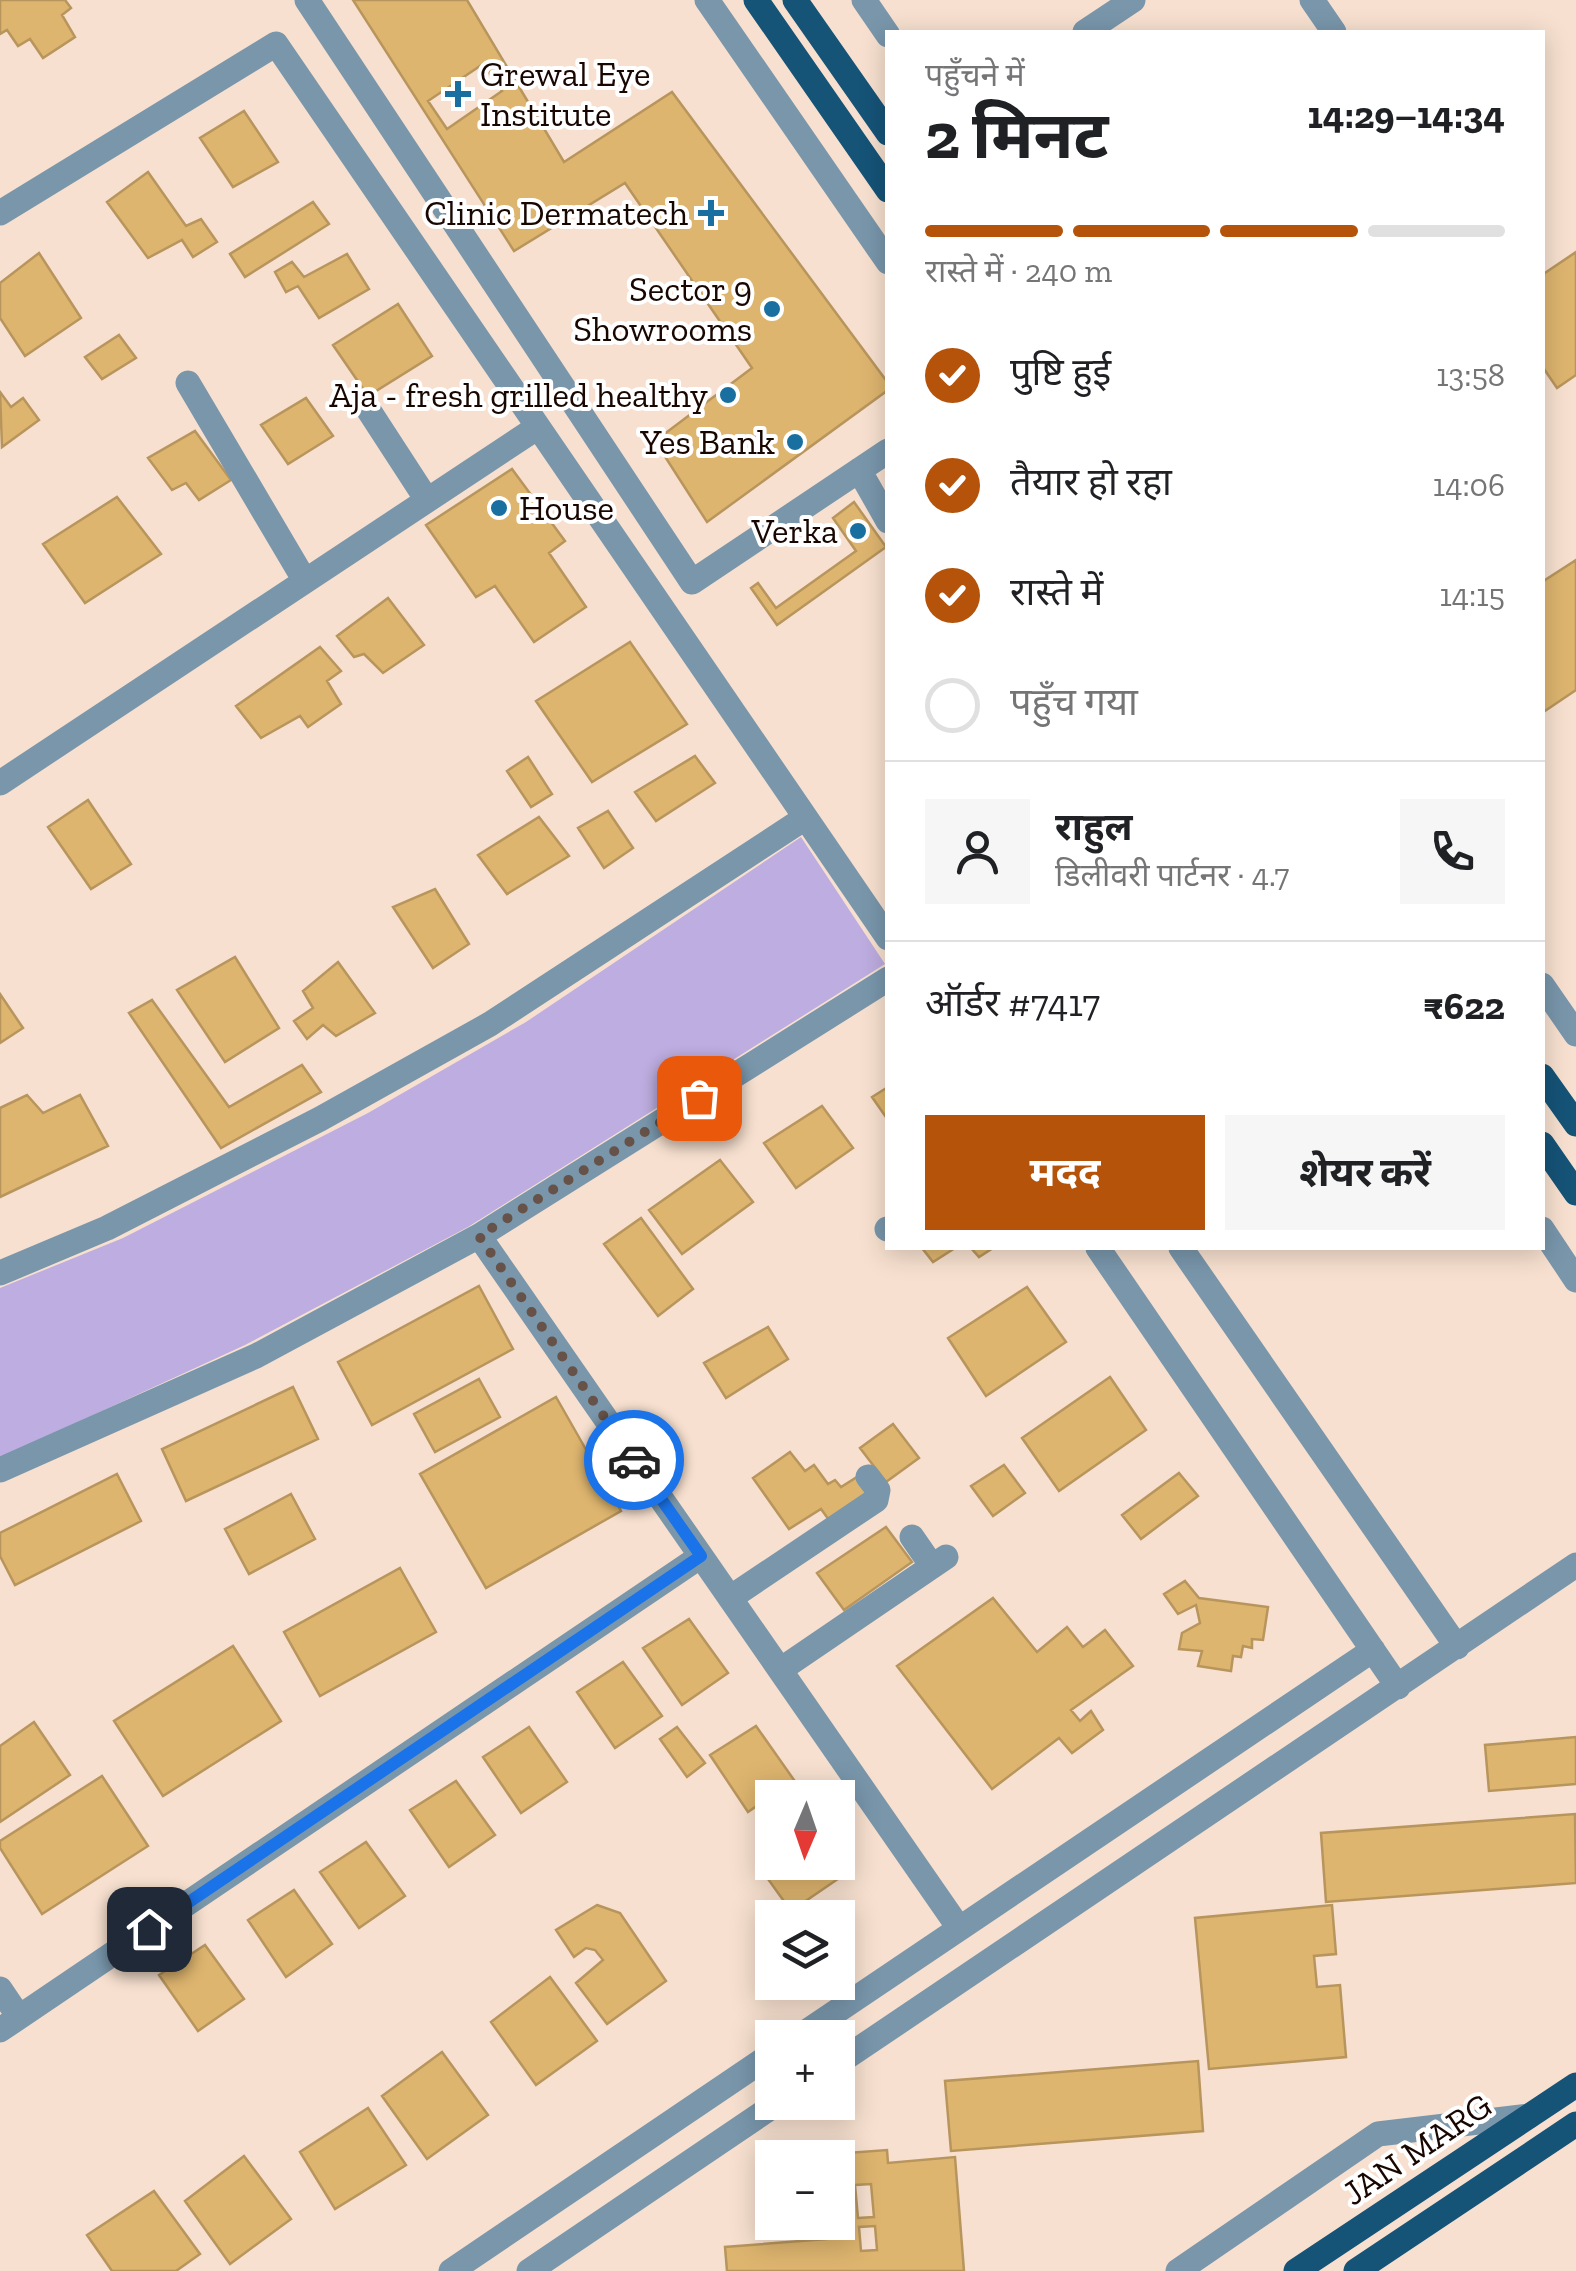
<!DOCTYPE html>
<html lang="hi">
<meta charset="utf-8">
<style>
:root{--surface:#fff;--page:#f6f6f6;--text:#202124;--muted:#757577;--line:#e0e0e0;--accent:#b45309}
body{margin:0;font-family:"Zilla Slab","Noto Sans Devanagari",serif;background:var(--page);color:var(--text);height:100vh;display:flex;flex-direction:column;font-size:38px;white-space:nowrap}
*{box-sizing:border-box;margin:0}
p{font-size:32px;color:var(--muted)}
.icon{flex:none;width:55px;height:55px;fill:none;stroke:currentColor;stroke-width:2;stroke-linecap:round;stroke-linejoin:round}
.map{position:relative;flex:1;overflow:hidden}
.details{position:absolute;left:885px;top:30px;width:660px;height:1220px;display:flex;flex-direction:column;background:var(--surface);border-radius:0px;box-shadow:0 5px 25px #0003}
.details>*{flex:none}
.needle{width:65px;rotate:182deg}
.tools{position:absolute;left:755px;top:1780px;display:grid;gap:20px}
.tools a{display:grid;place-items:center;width:100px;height:100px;border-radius:0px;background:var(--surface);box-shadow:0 5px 25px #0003;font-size:50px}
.pin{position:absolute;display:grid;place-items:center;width:85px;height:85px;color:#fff;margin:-42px;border-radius:20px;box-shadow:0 5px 15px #0006}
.courier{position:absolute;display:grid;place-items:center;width:100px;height:100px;margin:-50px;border:8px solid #1a73e8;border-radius:50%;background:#fff;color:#222;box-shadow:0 2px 12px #0007}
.head em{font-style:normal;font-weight:700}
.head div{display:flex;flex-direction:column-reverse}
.head{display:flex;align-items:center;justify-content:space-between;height:170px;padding:0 40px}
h1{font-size:65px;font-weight:700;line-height:75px}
.bar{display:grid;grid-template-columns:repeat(4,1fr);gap:15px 10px;align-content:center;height:120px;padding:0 40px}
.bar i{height:12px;border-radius:8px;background:var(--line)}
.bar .on{background:var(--accent)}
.bar p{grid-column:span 4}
.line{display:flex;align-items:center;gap:25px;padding:0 40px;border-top:2px solid var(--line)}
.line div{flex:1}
.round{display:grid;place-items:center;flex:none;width:105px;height:105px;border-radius:0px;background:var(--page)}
ol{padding:0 40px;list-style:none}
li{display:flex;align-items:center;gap:30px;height:110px}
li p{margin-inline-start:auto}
li .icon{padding:10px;border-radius:50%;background:var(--accent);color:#fff;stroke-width:4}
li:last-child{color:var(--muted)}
li i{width:55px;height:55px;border:5px solid var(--line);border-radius:50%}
.cta{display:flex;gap:20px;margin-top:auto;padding:20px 40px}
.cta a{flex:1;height:115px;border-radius:0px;background:var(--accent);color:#fff;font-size:40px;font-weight:700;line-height:115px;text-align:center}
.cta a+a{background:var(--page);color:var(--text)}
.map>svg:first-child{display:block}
.green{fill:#bdade0}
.building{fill:#deb56f;stroke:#b8955c;stroke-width:2.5;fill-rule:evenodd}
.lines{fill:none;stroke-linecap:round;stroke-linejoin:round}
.minor{stroke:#7996ab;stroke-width:25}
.major{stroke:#155377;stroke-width:25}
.done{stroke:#665248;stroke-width:10;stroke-dasharray:0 18}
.route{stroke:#1a73e8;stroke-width:12}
.poi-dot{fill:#196f9f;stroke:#fff;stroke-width:4}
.labels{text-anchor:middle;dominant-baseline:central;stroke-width:8;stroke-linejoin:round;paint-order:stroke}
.poi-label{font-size:35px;fill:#180600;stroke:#fff;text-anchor:end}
.street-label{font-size:35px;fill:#180600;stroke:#fff}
</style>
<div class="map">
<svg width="1576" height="2271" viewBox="0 0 1576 2271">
<rect width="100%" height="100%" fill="#f7e0cf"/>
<path class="green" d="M801,837l84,127 -417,263 -223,118 -245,113v-170l123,-50 245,-125 158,-91z"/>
<path class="building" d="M0,0h65l6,8 -9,7 13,22 -32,21 -13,-19 -12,7 -11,-16 -7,4z
M353,0h114l97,162 108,-70 216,291v7l-181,132 -52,-81 97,-73 -127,-185 -111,68z
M483,64l19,27 -55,38 -19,-28z
M244,111l34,51 -45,25 -33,-49z
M148,172l38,54 15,-7 16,23 -24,15 -11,-17 -34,18 -41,-56z
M313,202l16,22 -84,53 -15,-23z
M1576,252v123l-19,13 -15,-22v-91z
M39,253l42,65 -56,38 -25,-38v-35z
M347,254l22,35 -50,29 -21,-32 -12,6 -11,-20 17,-10 12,15z
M398,304l34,52 -64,40 -35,-51z
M119,335l17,23 -34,21 -17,-22z
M0,392l11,15 12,-9 16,22 -37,27z
M306,398l27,38 -45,28 -27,-39z
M195,431l36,49 -32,20 -13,-17 -14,7 -24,-32z
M512,469l53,72 -16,12 37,54 -52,35 -39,-56 -19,11 -50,-72z
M117,497l44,57 -76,49 -42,-59z
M854,502l32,45 -109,78 -26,-37 7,-5 18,25 80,-57 -23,-33z
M1576,560v130l-34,23v-131z
M388,598l36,47 -41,28 -19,-19 -10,3 -17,-21z
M630,642l57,82 -95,58 -56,-81z
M320,647l21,24 -14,10 14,23 -33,23 -8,-11 -39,22 -25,-32z
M695,756l20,27 -59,38 -21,-29z
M528,757l24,37 -21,13 -24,-36z
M88,800l43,64 -40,25 -43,-62z
M608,811l25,37 -29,20 -26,-40z
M539,817l30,39 -62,38 -29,-39z
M435,889l34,55 -36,24 -40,-61z
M235,957l44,71 -54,34 -48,-72z
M338,962l37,51 -39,23 -13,-11 -16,14 -13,-18 19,-13 -10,-17z
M0,994l23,34 -23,15z
M152,1000l77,107 73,-42 19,27 -100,56 -92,-135z
M888,1087v33l-16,-23z
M27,1095l16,18 37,-18 28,51 -108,51v-89z
M822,1106l31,42 -57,40 -32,-45z
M720,1160l33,42 -71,52 -33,-44z
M641,1218l52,71 -35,27 -54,-72z
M922,1248h33l-22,14z
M971,1248h22l-14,9z
M479,1286l34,63 -141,76 -34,-63z
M1027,1287l39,55 -80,54 -38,-58z
M768,1327l20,32 -62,39 -22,-35z
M1110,1377l36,53 -87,61 -37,-53z
M479,1379l21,38 -65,35 -21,-38z
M293,1387l25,52 -132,62 -24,-52z
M556,1397l65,114 -135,77 -66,-114z
M893,1424l26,34 -33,24 -26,-34z
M790,1452l15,19 9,-6 14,19 7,-4 6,7 16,-10 11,15 -39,28 -8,-11 -32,20 -36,-51z
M1004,1465l21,28 -32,23 -22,-30z
M1179,1473l19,23 -57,43 -19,-24z
M117,1474l24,47 -126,64 -15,-29v-23z
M291,1494l24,45 -66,35 -24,-45z
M886,1527l26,35 -68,48 -27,-37z
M400,1568l36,64 -116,64 -36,-64z
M1185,1581l14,17 69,9 -5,33 -11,-1v9l-9,-2 -2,11 -8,-1 -2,15 -33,-5 4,-15 -23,-2 3,-16 18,-10 -4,-18 -18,9 -14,-20z
M993,1598l44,54 30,-25 16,20 22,-17 28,36 -62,44 9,11 11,-10 12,19 -31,23 -13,-15 -67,51 -95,-123z
M689,1619l39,54 -46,32 -39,-57z
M233,1646l48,75 -118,75 -49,-75z
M623,1662l39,54 -47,32 -38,-56z
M34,1722l36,53 -70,47v-76z
M756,1726l38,54 -46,32 -38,-57z
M529,1727l38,55 -46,31 -38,-56z
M677,1727l28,36 -18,14 -27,-38z
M1576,1737v47l-87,7 -4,-46z
M102,1776l46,70 -106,68 -42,-66v-7z
M456,1781l39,54 -46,32 -39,-57z
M1575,1814l1,69 -250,19 -5,-69z
M366,1842l39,54 -46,32 -39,-56z
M838,1852l13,18 -60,41 -33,-46 14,-11v8h66z
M294,1890l38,54 -46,33 -38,-57z
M597,1905l23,8 46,68 -59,43 -31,-41 27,-23 -8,-10 -9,-2 -12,9 -18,-27z
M1332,1905l4,49 -22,2 3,31 23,-2 6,72 -137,12 -14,-151z
M205,1945l39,54 -46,32 -39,-56z
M550,1977l47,64 -61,44 -45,-63z
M442,2052l46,63 -61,44 -45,-63z
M1198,2061l5,70 -252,20 -6,-70z
M368,2108l38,57 -71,44 -35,-57z
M887,2150l1,13 67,-6 9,114h-237l-2,-24 101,-8 -1,-17h13v-64l-18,-3zM871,2184l3,33 -16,1 -3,-33zM875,2226l2,24 -16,1 -2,-24z
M244,2156l47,63 -61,45 -45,-63z
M154,2191l46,63 -24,17h-64l-25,-36z"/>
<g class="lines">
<path class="minor" d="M307,0l385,582 196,-131
M707,0l181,262
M864,0l24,35
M1312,0l22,32
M1085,32l48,-32
M0,213l276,-169 612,894
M188,383l117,198
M364,403l63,97
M859,470l29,51
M0,783l538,-356
M1542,985l34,49
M887,1229h1
M1542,1229l34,51
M479,1236l480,692
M1098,1248l300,439
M1181,1248l276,399
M0,1273l107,-45 213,-109 170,-95 315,-206
M0,1470l256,-114 223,-120 409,-257
M912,1537l20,29
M730,1598l146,-98 2,-10 -10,-13
M780,1670l166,-113
M0,1989l19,28
M0,2030l701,-474
M797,2038l576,-388
M838,2063l738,-498
M451,2271l321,-217
M529,2271l250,-169
M1178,2271l200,-137 151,-18"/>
<path class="major" d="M756,0l132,190
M795,0l93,133
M1542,1076l34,48
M1542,1144l34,49
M1296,2271l280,-186
M1356,2271l220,-147"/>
</g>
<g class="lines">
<path class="done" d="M634,1460l-155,-224 220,-138"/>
<path class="route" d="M149,1929l552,-373 -67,-96"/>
</g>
<g class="poi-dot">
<path d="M453 79h10v10h10v10h-10v10h-10v-10h-10v-10h10z"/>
<path d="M706 198h10v10h10v10h-10v10h-10v-10h-10v-10h10z"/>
<circle cx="772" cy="309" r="10"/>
<circle cx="728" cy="395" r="10"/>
<circle cx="795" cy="442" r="10"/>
<circle cx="499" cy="508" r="10"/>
<circle cx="858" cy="531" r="10"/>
</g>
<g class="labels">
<g class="poi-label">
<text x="480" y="74" text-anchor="start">Grewal Eye<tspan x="480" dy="40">Institute</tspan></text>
<text x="688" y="213">Clinic Dermatech</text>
<text x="752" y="289">Sector 9<tspan x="752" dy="40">Showrooms</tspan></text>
<text x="708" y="395">Aja - fresh grilled healthy</text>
<text x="775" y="442">Yes Bank</text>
<text x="519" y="508" text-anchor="start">House</text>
<text x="838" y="531">Verka</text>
</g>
<g class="street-label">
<text transform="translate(1417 2149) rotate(-34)">JAN MARG</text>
</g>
</g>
</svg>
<div class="tools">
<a><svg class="needle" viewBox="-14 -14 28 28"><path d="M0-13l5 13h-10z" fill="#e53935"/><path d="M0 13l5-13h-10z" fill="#757577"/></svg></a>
<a><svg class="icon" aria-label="layers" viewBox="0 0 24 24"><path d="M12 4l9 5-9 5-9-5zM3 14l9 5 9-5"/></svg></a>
<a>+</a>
<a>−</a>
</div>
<div class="pin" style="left:699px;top:1098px;background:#ea580c"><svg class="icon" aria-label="bag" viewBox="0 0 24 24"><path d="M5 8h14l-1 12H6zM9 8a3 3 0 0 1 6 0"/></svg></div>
<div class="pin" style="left:149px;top:1929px;background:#1f2937"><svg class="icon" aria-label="home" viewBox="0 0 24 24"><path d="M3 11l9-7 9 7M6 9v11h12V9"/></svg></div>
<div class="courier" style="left:634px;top:1460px"><svg class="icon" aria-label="car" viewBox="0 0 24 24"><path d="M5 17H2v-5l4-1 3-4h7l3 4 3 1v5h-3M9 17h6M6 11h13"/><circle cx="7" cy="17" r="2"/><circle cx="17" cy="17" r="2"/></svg></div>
<section class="details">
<div class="head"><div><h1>2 मिनट</h1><p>पहुँचने में</p></div><em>14:29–14:34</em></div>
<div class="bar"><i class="on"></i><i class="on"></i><i class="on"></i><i></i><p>रास्ते में · 240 m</p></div>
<ol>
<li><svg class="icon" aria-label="check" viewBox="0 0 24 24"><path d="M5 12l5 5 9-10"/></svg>पुष्टि हुई<p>13:58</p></li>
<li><svg class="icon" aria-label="check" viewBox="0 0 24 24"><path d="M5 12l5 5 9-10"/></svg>तैयार हो रहा<p>14:06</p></li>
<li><svg class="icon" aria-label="check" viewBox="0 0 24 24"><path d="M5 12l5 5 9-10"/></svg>रास्ते में<p>14:15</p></li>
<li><i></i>पहुँच गया</li>
</ol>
<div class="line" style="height:180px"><a class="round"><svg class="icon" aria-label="person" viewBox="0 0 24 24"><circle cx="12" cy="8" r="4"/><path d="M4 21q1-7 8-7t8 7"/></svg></a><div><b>राहुल</b><p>डिलीवरी पार्टनर · 4.7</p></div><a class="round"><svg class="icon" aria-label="phone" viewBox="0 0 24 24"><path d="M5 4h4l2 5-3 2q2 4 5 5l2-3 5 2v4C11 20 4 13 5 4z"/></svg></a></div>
<div class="line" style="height:130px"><div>ऑर्डर #7417</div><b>₹622</b></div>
<div class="cta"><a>मदद</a><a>शेयर करें</a></div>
</section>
</div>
